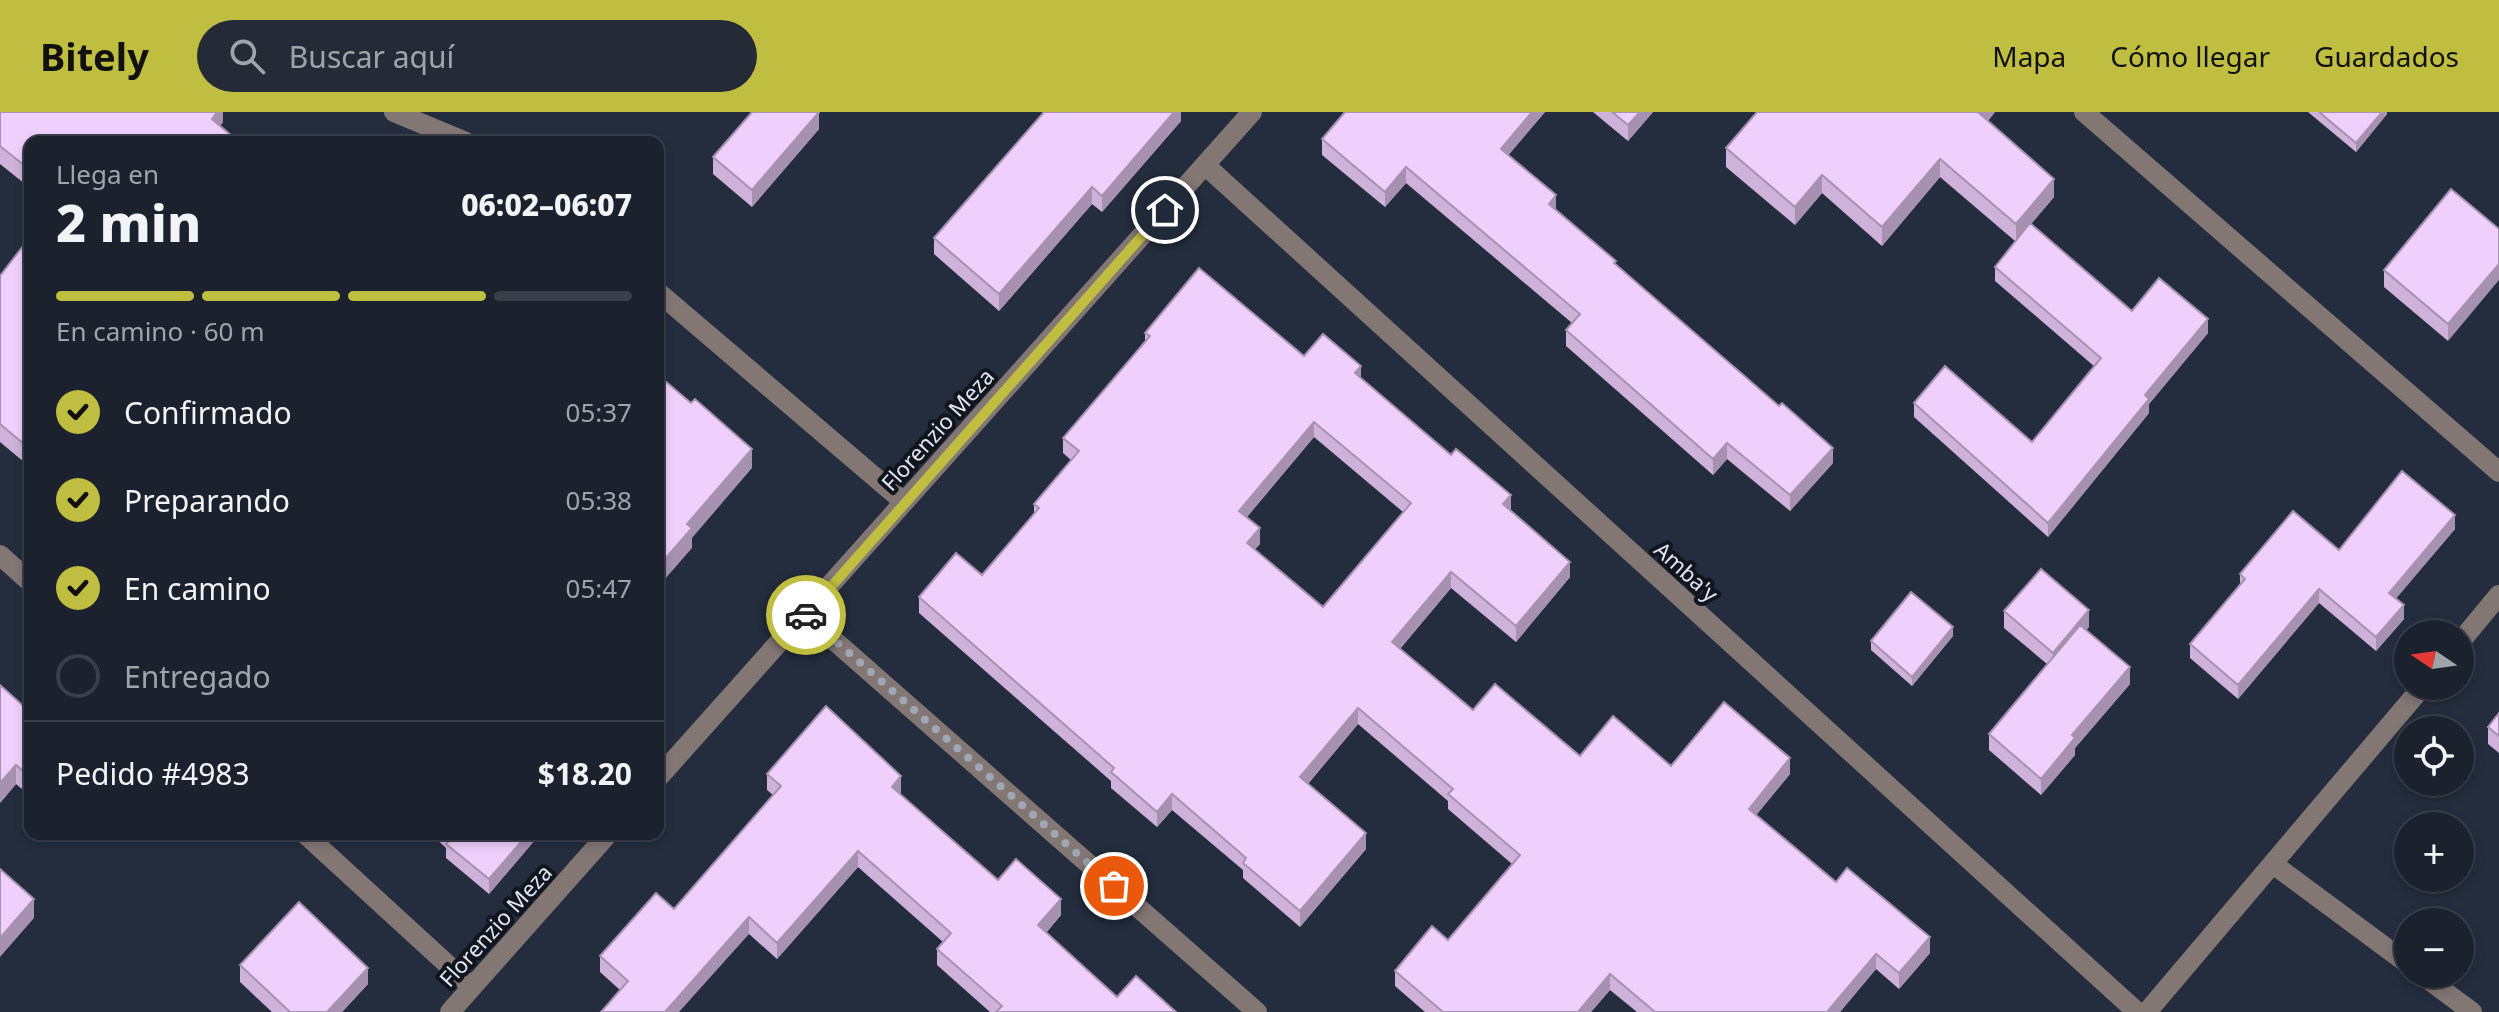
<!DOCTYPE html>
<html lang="es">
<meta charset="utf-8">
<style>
:root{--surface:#1b222e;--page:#242a36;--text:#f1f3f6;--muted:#a0a4aa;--line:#393f4a;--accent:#bfbe41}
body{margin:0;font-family:"Noto Sans",sans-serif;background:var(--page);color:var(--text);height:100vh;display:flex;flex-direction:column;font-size:30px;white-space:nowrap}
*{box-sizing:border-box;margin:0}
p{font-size:26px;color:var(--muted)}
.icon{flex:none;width:44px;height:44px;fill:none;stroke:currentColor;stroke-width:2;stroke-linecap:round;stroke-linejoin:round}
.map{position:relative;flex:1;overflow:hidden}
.side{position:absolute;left:24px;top:24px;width:640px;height:704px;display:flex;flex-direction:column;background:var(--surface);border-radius:16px;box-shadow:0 4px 12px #0003,0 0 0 2px var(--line)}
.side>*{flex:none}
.needle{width:52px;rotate:283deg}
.fabs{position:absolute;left:2394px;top:508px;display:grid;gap:16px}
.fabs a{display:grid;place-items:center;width:80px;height:80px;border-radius:50%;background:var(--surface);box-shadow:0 4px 12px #0003,0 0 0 2px var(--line);font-size:40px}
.pin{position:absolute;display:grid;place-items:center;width:68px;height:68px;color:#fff;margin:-34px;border:4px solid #fff;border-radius:50%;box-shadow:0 2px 8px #0007}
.courier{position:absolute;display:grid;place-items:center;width:80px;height:80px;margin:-40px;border:6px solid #bfbe41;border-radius:50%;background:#fff;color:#222;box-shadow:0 2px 10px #0007}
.overview em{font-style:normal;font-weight:800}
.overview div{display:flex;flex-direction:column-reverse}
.overview{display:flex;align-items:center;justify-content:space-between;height:136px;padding:0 32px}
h1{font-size:52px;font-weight:800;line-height:60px}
.bar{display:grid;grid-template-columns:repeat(4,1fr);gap:12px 8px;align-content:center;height:96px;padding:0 32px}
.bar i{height:10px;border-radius:6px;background:var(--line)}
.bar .on{background:var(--accent)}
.bar p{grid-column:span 4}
.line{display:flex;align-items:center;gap:20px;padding:0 32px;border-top:2px solid var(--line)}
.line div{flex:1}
ol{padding:0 32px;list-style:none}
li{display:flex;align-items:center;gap:24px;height:88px}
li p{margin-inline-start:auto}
li .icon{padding:8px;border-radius:50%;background:var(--accent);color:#111;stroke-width:4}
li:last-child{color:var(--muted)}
li i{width:44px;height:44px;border:4px solid var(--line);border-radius:50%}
header{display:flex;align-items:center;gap:48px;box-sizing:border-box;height:112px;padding:0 40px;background:var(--accent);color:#111}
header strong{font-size:38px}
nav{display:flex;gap:44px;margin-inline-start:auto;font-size:28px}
.search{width:560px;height:72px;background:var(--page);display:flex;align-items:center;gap:20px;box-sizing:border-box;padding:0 28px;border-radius:44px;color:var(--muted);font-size:30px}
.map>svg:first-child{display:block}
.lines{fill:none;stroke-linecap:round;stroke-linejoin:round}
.minor{stroke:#837774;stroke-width:20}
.wall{fill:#ceb2d9;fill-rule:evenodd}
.shaded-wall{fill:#a791b0}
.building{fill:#efcffc;stroke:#a791b0;stroke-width:2;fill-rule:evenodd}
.done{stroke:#9fa6b4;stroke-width:8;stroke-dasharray:0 14.4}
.route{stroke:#bfbe41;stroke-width:10}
.labels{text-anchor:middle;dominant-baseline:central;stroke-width:8;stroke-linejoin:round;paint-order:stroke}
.street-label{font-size:22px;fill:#e1e7f3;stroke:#11151d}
</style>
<header>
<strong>Bitely</strong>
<div class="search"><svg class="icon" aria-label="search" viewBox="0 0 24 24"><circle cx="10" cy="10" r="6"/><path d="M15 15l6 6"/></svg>Buscar aquí</div>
<nav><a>Mapa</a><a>Cómo llegar</a><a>Guardados</a></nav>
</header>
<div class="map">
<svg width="2499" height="900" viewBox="0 0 2499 900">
<rect width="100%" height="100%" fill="#242d3e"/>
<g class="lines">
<path class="minor" d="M394,0l72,30
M2084,0l415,360
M1205,53l932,847
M658,180l246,210
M0,443l30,27
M804,502l453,398
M2460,530l39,-47
M658,666l594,-666
M305,722l167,153
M2273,752l135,100
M2421,862l51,38
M450,900l158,-178
M2147,900l276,-326"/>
</g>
<path class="wall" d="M0,0h223v10l-3,4 -190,16v46l-30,-24z
M1181,0v9l-79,91 -10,-8 -93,107 -65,-57v-16z
M1345,0h200l-37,43 48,54 277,254 -43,48 -63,-52 -14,16 -147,-129v-16l6,-7 -166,-140 -21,24 -63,-52v-16z
M1593,0h60l-25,29z
M1995,0l-7,9 66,76 -23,27 101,87 76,22 -59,71v9l-101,124 -134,-120v-14l118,39 63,-75 -100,-86v-14l20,-26 -75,-64 -58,69 -60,-53 -27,32 -69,-58v-19z
M2308,0h79v2l-31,38z
M819,17l-67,78 -39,-33v-17z
M2451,77l-3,152 -64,-54v-17z
M30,125v230l-30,-25v-166z
M1145,221l159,23 57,22 149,133 60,66 -54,65 -65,-54 -51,61 73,61 107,46 91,10 119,8 -34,41 80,67 94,71 -31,36 -23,-20 -36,43h-203l-27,-22 -19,22h-166l-30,-26v-15l53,-31 64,-76 -64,-55v-8l-90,-77 -50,60 58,65 -66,78 -57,-49v-8l-71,-60 -15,17 -46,-39v-7l-192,-168v-16l63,-22 52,-61v-10l37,-44 -8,-7v-15l82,-97zM1314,325l89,75 -80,95 -68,-58 5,-5 -13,-27z
M2455,417l-59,69 8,21 -28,32 -57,-48 -81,96 -48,-41v-14l50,-59v-11l99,-24z
M2004,499l85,16 -3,3 44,54 -55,64v7l-34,40 -52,-45v-16l58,-70 -43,-36z
M1953,524l-41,50 -41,-36v-9z
M30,600v84l-14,-12 -16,19z
M2499,601v40l-11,-9v-17z
M767,662l134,18 -1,2 98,86 63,35 -15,18 71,64 59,15h-186l-53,-47v-16l6,-7 -85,-75 -81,92 -28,-25 -129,56 -20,-18v-16l74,-47 99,-114 -6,-5z
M431,722h109l-51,60 -43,-36v-10z
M240,853l128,19 -26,28h-70l-32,-30z"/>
<path class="shaded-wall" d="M217,0h6v10l-11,15v-18z
M819,0v17l-67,78v-17z
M1174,0h7v9l-79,91v-16z
M1532,0h13l-44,52v-15z
M1640,0h13l-25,29v-16z
M1980,0h15l-16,19z
M2382,0h5v2l-31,38v-9z
M1940,47v18l-58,69v-19z
M1406,55v16l-21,24v-15z
M1822,63v18l-27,32v-18z
M2054,67v18l-38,45v-18z
M1092,75v17l-93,107v-17z
M1556,83v16l-7,-7z
M2499,152v16l-51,61v-17z
M2208,207v14l-59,71v9l-101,124v-14l97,-128z
M1361,254v16l-6,-9z
M30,255v18l-6,-11z
M1314,310v15l-75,89v-15z
M1727,331v16l-14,16v-16z
M1833,336v15l-43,48v-16z
M752,337v19l-60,70v10l-34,39v-20l29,-43z
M1511,383v16l-8,-7z
M2455,403v14l-66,78v-14z
M1260,416v16l-13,14v-15z
M1570,450v15l-54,65v-16z
M1451,460v16l-59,70v-16z
M2319,477v14l-81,96v-14z
M2404,493v14l-28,32v-14z
M2089,498v17l-36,43v-17z
M1953,515v9l-41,50v-9z
M2130,555v17l-55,64v7l-34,40v-16l31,-44z
M1358,596v16l-58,69v-16z
M1790,646v16l-41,50v-15z
M16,653v19l-16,19v-20z
M901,664v16l-9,11v-16z
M1172,682v16l-15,17v-15z
M1366,721v16l-66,78v-16z
M528,722h12l-51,60v-15z
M858,739v16l-81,92v-16z
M34,787v19l-34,39v-19z
M1061,787v16l-23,27v-17z
M749,805v17l-70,78h-14z
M1930,825v16l-31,36v-16z
M1876,842v15l-36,43h-13z
M368,856v16l-26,28h-15z
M1610,862v16l-19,22h-13z"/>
<path class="building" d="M0,0h217l-5,7 27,23h-209v28l-30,-24z
M752,0h67l-67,78 -39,-33z
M1044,0h130l-72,84 -10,-9 -93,107 -65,-56z
M1345,0h187l-31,37 55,46 -7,9 67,57 -2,2 165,143 3,-3 51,45 -43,47 -63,-52 -14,16 -147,-129 14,-16 -174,-147 -21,25 -63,-53z
M1612,0h28l-12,13z
M1757,0h223l-1,1 75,66 -38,45 -76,-65 -58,68 -60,-52 -27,32 -69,-59z
M2319,0h63l-26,31z
M2451,77l48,40v35l-51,60 -64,-54z
M2030,111l102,88 27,-33 49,41 -63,76 4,4 -101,124 -134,-120 31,-37 87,76 69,-84 -106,-91z
M30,125v130l-6,7 6,5v70l-30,-25v-148z
M1199,156l105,88 19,-22 38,32 -6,7 96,82 5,-6 55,46 -8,9 67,58 -54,64 -65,-54 -59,70 81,68 22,-26 85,72 33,-40 58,50 53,-64 66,56 -41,51 87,73 11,-14 83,69 -31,36 -23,-19 -49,58h-172l-45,-38 -32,38h-135l-48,-41 37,-45 16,14 72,-85 -72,-61 5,-5 -95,-81 -58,69 66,56 -66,78 -57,-48 3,-5 -74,-64 -15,18 -46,-40 3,-4 -195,-171 37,-44 26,22 57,-67 -5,-4 45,-53 -16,-13 87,-102 -5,-3zM1314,310l97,81 -88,104 -76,-64 13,-15 -21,-17z
M658,263l33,28 4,-4 57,50 -65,75 5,4 -34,39z
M2402,359l53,44 -66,78 15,12 -28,32 -57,-48 -81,96 -48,-41 55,-65 -5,-5 53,-63 46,39z
M2041,457l48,41 -36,43 -49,-42z
M1911,480l42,35 -41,50 -41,-36z
M2080,513l50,42 -58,68 3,3 -34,41 -52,-45z
M0,573l30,27v65l-14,-12 -16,18z
M826,594l75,70 -9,11 106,93 18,-21 45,40 -23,26 79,72 19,-21 40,36h-180l6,-6 -65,-57 14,-16 -93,-82 -81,92 -28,-26 -84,95h-64l27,-31 -28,-25 56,-63 18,16 107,-123 -14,-12z
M2499,601v23l-11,-9z
M447,722h81l-39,45 -43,-35 6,-6z
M0,757l34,30 -34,39z
M299,790l69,66 -41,44h-37l-50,-47z"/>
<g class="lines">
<path class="done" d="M806,503l308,271"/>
<path class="route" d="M806,503l359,-405"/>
</g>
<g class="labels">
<g class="street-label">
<text transform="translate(937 317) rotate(-48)">Florenzio Meza</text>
<text transform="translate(1687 459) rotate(42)">Amba'y</text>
<text transform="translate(495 813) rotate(-48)">Florenzio Meza</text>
</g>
</g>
</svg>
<div class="fabs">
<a><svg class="needle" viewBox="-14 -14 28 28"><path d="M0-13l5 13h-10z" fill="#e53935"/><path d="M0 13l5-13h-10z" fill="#a0a4aa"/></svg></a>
<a><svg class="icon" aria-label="locate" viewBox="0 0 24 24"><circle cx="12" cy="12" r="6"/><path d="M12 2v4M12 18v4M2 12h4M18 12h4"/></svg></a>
<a>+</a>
<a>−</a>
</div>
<div class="pin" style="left:1114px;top:774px;background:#ea580c"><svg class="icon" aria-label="bag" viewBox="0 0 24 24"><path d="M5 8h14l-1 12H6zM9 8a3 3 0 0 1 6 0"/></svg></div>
<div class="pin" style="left:1165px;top:98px;background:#1f2937"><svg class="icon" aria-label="home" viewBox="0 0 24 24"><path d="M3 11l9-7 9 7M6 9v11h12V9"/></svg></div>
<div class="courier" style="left:806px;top:503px"><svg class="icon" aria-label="car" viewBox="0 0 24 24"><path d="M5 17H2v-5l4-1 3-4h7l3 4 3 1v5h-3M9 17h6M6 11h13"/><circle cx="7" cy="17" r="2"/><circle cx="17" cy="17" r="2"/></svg></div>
<section class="side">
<div class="overview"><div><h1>2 min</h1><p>Llega en</p></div><em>06:02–06:07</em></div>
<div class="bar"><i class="on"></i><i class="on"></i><i class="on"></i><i></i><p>En camino · 60 m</p></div>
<ol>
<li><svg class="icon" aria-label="check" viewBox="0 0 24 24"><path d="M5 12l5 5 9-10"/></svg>Confirmado<p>05:37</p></li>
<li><svg class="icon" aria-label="check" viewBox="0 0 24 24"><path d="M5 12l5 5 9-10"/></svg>Preparando<p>05:38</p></li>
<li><svg class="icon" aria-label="check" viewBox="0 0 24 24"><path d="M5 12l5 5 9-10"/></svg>En camino<p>05:47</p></li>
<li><i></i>Entregado</li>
</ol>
<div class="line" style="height:104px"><div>Pedido #4983</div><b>$18.20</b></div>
</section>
</div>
